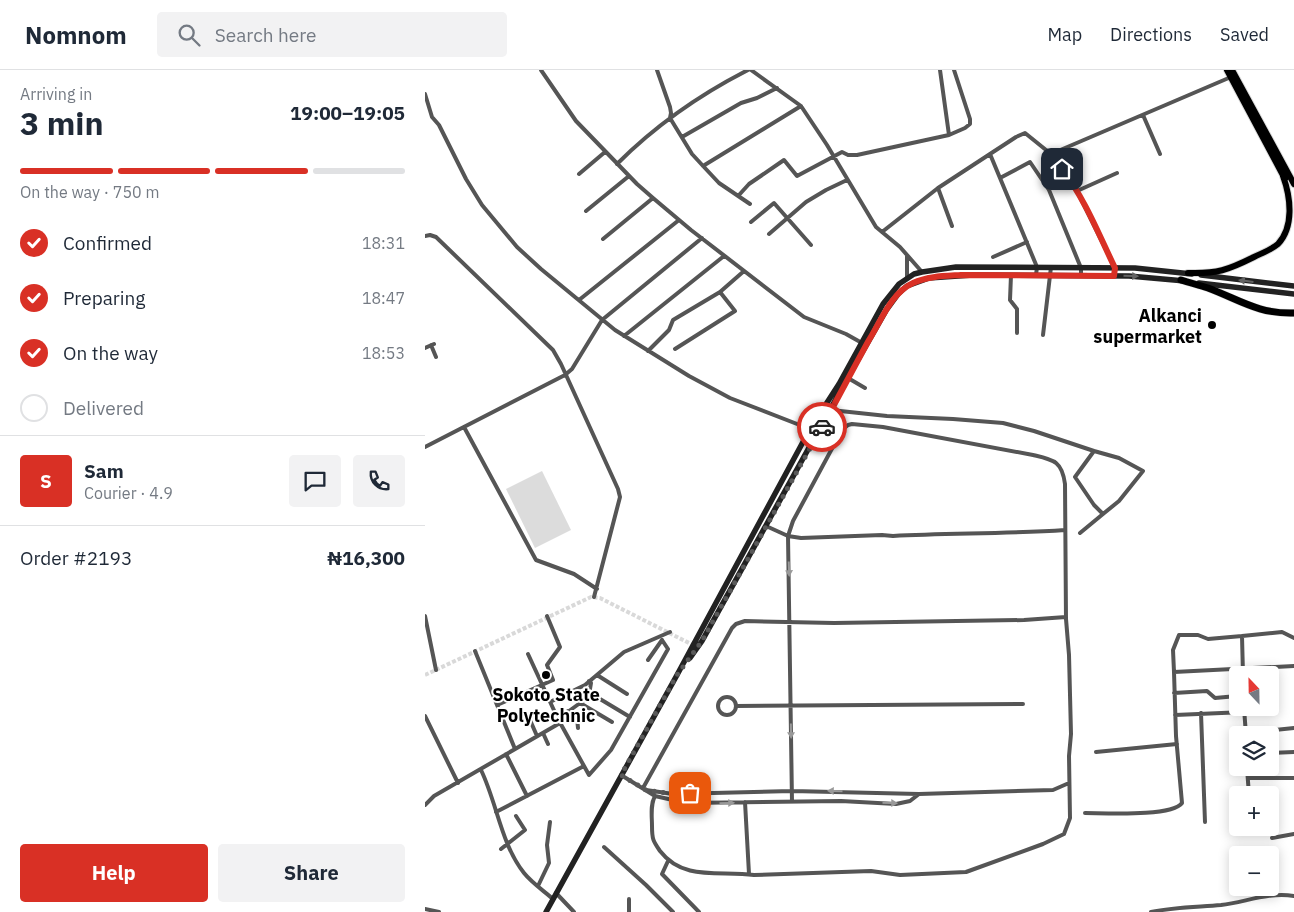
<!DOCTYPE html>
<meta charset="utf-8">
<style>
:root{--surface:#fff;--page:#f2f2f3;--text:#1f2937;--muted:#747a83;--line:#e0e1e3;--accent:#d93025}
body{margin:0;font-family:"IBM Plex Sans",sans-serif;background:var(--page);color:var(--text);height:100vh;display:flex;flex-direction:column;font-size:19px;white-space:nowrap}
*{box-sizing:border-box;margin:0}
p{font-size:16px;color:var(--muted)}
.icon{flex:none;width:28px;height:28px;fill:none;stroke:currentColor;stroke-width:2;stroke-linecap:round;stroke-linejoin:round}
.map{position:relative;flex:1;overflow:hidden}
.sheet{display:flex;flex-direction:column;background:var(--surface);width:425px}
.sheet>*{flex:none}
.needle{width:32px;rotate:338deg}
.tools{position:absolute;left:804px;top:596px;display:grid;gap:10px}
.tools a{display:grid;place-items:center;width:50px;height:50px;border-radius:5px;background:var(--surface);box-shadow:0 2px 12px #0003;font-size:25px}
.pin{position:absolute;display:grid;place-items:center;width:42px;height:42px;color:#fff;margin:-21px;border-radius:10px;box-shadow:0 2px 8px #0006}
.courier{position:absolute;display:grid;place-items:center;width:50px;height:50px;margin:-25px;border:4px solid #d93025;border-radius:50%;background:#fff;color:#222;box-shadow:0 1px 6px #0007}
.head em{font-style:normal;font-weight:800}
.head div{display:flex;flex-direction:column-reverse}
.head{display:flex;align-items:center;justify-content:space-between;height:85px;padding:0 20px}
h1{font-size:32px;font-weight:800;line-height:38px}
.bar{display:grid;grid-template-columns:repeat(4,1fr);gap:8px 5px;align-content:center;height:60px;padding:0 20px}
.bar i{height:6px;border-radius:4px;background:var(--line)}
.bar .current{background:var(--accent)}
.bar p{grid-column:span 4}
.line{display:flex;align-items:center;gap:12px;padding:0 20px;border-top:1px solid var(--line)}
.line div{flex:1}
.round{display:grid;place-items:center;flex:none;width:52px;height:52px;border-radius:5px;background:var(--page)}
ol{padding:0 20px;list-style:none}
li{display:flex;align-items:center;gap:15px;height:55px}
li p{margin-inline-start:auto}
li .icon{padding:5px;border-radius:50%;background:var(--accent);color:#fff;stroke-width:4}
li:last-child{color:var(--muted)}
li i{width:28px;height:28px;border:2px solid var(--line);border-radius:50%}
.primary-button{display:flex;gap:10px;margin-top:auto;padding:10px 20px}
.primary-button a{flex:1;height:58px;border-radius:5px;background:var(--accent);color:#fff;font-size:20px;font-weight:800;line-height:58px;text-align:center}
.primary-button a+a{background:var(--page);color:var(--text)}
header{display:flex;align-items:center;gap:30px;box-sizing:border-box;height:70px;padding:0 25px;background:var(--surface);border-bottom:1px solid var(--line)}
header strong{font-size:24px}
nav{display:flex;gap:28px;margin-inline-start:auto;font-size:18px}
.search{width:350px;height:45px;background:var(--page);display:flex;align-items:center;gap:12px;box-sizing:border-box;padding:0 18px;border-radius:5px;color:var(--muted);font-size:19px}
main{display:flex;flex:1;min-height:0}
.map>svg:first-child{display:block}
.green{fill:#dcdcdc}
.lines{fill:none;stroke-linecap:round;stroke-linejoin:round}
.street-tunnel{stroke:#d9d9d9;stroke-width:4;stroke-dasharray:4 2;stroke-linecap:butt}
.primary-casing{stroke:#dbdbdb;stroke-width:8}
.highway-casing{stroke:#dbdbdb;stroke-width:8}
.street{stroke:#555;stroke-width:4}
.secondary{stroke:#222;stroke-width:5.5}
.primary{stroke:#000;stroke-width:6}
.highway{stroke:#000;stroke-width:7}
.oneway{fill:#646464}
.oneway2{fill:#999}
.done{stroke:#595959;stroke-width:5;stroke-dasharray:0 9}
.route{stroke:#d93025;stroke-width:6}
.poi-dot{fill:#000;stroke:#fff;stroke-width:2}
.labels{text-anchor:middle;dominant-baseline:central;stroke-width:4;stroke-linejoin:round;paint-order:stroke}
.poi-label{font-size:18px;font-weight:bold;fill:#000;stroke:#fff;text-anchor:end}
</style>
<header>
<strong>Nomnom</strong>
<div class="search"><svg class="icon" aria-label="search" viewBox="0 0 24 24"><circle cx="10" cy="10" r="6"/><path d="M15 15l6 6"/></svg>Search here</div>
<nav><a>Map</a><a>Directions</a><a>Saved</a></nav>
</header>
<main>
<section class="sheet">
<div class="head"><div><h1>3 min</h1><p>Arriving in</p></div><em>19:00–19:05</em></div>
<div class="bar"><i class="current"></i><i class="current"></i><i class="current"></i><i></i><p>On the way · 750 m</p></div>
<ol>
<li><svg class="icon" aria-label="check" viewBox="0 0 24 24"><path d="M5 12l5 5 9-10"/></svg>Confirmed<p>18:31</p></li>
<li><svg class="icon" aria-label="check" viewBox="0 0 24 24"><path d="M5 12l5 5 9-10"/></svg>Preparing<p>18:47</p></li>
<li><svg class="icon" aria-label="check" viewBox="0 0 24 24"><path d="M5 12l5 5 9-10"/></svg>On the way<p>18:53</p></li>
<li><i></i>Delivered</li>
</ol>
<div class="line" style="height:90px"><b class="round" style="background:var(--accent);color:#fff">S</b><div><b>Sam</b><p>Courier · 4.9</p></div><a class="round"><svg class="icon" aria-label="chat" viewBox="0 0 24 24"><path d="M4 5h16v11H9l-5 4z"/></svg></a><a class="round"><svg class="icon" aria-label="phone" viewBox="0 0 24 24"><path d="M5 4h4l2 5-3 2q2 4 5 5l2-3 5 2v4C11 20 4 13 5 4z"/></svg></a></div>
<div class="line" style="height:65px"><div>Order #2193</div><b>₦16,300</b></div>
<div class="primary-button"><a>Help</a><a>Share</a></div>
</section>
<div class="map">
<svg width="869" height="842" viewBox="0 0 869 842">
<rect width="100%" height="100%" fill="#fff"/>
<path class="green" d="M117,401l29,59 -36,18 -29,-59z"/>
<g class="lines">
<path class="street-tunnel" d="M0,605l166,-78 9,1 93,47"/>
<g class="primary-casing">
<path id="primary" d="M802,0l58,109
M807,0l62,114
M763,203c29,1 40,-3 66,-16 8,-4 17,-7 24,-13 16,-17 13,-46 5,-68"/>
</g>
<g class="highway-casing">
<path id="highway" d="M756,210c9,3 18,5 27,8 32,12 50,26 86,25"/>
</g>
<path class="street" d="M116,0l35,51 61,63 16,14 38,32 113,87 42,17 16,9
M232,0l13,37 1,6 -1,5 22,36 12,13 15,16 31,21
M326,0l50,36 26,39 49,82 24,20 22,25
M515,0l9,65
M0,24l7,23 7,8 27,54 16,26 35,42 24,22 74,61 74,46 41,22 80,31
M718,45l17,39
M257,67l59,-34 16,-5 20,-10
M565,84l47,113 -1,8
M626,84l180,-77
M192,94c39,-39 82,-69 131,-94
M278,96l98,-60
M154,104l26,-22
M575,108l30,-16 19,28 32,78v8
M513,118l14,38
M652,121l40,-18
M314,125l10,-11 35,-24 13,16 45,-24 6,3h9l92,-20 16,-7 5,-4v-5l-16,-49
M161,141l43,-35
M326,152l23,-19 37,42
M457,162l56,-44 78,-51 9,-4 26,21 23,31 41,83 -1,8
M344,164l37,-32 20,-12 21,-10
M0,166l5,-1 6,2 117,113 8,14 57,125 2,8 -26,100
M178,169l50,-41
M568,187l34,-15
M586,205l-1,25 7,9v24
M482,208v-22
M154,230l100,-80
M618,265l8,-68
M199,266l100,-80
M6,275l5,12
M0,278l9,-4
M250,279l60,-38 -15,-19
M223,281l21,-21 4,-10 47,-28 24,-21
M423,308l17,10
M406,340l56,6 66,3 50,4 31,8 60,20 -19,26 19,28 9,9 -23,19
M39,357l72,133 38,14 23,15
M0,377l140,-72 7,-6 30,-49 100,-82
M669,381l25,7 24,13 -24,30 -16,13
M341,456l22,10 13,2 81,-3 11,1c57,-3 115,-2 172,-6
M0,546l11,54
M50,581l40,98
M103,584l30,65 31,56 22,-25 57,-101 -6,-9
M223,590l14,-20
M749,602l-1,-22 6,-15h19l10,4 34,-3
M172,605l30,19
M818,605l-1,-39 40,-4 12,6
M165,623l40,24
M749,623l33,-2 8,7 22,-2
M293 636a9 9 0 1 1 18 0a9 9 0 1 1-18 0Z
M125,632l35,-17 39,-33 46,-20
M155,633l32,19
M72,635l56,-25 -6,-15 13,-18 -13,-31
M311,636l287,-2
M819,638l2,27
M143,641l9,7 1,10
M776,643l4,109
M750,645l70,-3
M0,646l33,67
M133,649l29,-21 2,-3 2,-12 -2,-2
M105,650l7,16
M118,663l5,11
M821,663l48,-5
M671,682l81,-8
M845,683l24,-1
M81,684l21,42
M822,698l2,27
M56,700c16,33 20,74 43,103 8,10 20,18 29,26
M196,705l34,21 31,7 155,-2 55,3 14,-3 9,-7
M823,708h46
M218,718l89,-160 4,-4 9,-3 89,2 190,-3 42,-3
M221,720l27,4 119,-3 127,3 134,-4 16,-7
M230,726c-5,9 -3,20 -3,30 0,13 1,15 8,25 24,31 61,19 94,24l117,-4 29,4 66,-3 77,-28 21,-10 6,-16 -1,-62 2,-22 -2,-79 -3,-36 -1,-135c-3,-23 -11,-24 -32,-29l-150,-28 -31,-3 -4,1 -6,5 -49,91 -5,15 4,266
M320,732l4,72
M0,735l9,-9 126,-73
M71,742l88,-46
M660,743c19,0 87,4 97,-10l-6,-67 -2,-64 120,-6
M847,768l22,-4
M179,777l42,38 27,27
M76,779l24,-19 -9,-14
M243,791l-6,13 37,38
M113,816l11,-23 -2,-18 3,-23
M131,823l18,19
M204,829v13
M0,839l14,3
M726,842c23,-5 47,-5 70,-7 25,-3 47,-13 73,-9"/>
<path class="secondary" d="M776,205l93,11
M774,213l95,11
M265,588l12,-17 145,-262 40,-70 11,-15 9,-8 22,-8 44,-3 156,1 56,5
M121,842l131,-237 133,-246 29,-45 44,-80 16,-20 15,-10 8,-2 34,-5 179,1 57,6"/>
<use href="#primary" class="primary"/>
<use href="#highway" class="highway"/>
</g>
<defs><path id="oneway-solid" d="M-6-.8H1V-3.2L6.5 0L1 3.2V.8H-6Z" transform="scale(1.25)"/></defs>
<g class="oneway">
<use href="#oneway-solid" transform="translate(706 206) rotate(2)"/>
<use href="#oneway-solid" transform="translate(821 211) rotate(-173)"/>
</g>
<g class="oneway2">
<use href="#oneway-solid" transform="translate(364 499) rotate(88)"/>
<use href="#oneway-solid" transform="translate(366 661) rotate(89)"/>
<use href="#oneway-solid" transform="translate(410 721) rotate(-178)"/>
<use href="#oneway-solid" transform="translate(302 733) rotate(-1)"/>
<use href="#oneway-solid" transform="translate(465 733) rotate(1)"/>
</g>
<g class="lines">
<path class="done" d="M265,723l-17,1 -27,-4 -25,-15 56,-100 25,-34 120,-214"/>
<path class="route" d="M397,357c16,-29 31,-58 47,-87 12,-19 22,-47 44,-57 15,-7 32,-7 48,-8l153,1 1,-8c-16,-33 -30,-69 -53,-99"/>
</g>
<g class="poi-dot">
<circle cx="787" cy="255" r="5"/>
<circle cx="121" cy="605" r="5"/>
</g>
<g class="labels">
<g class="poi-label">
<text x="777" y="245">Alkanci<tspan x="777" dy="21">supermarket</tspan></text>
<text x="121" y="624" text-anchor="middle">Sokoto State<tspan x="121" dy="21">Polytechnic</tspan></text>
</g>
</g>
</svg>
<div class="tools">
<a><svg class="needle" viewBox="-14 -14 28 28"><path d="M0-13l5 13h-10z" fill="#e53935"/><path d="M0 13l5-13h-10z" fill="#747a83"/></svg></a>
<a><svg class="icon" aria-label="layers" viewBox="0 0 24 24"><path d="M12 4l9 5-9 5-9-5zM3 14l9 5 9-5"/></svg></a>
<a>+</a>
<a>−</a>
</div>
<div class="pin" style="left:265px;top:723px;background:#ea580c"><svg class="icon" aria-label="bag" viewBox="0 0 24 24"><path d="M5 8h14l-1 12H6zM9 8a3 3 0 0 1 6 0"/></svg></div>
<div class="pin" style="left:637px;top:99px;background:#1f2937"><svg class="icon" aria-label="home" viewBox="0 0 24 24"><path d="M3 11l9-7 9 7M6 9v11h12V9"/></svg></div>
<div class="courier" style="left:397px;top:357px"><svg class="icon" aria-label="car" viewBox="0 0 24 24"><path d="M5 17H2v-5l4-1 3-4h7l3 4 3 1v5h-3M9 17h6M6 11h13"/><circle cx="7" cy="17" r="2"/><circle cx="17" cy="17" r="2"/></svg></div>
</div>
</main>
